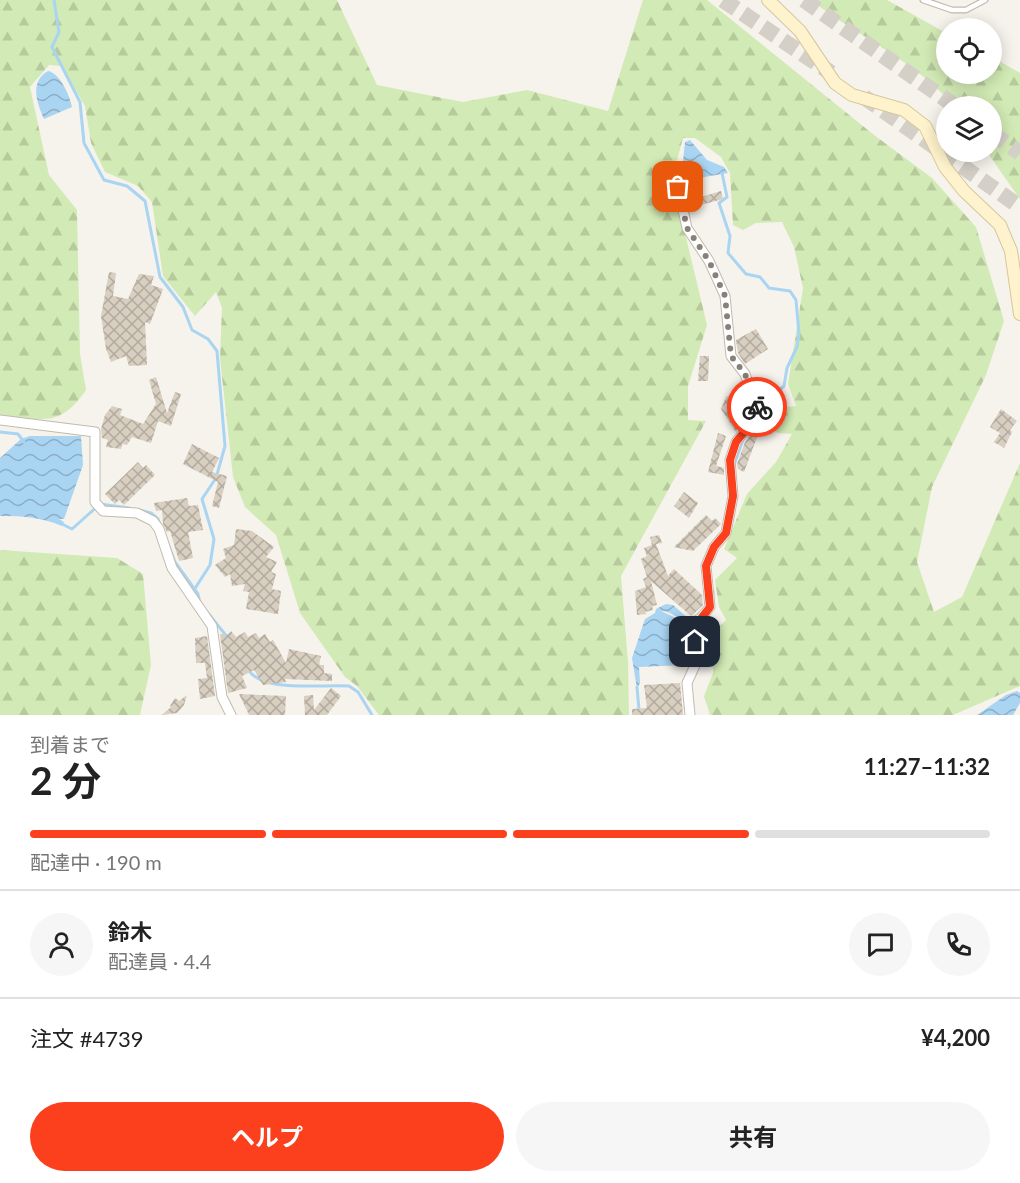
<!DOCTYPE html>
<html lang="ja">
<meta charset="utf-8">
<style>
:root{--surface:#fff;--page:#f6f6f6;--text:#222;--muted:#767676;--line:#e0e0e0;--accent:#fc3f1d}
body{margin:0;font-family:Lato,"Noto Sans JP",sans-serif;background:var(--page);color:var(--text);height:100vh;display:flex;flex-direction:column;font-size:22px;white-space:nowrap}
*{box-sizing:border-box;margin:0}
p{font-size:20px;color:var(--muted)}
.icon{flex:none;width:33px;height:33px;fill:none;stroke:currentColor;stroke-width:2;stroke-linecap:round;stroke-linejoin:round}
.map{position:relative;height:715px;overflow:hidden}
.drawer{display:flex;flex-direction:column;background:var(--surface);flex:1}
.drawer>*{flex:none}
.tools{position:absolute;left:936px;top:18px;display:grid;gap:12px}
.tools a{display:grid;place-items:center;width:66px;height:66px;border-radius:50%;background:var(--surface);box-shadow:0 3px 15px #0003;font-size:30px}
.pin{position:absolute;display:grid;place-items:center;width:51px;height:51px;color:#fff;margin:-26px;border-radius:12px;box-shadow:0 3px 9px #0006}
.courier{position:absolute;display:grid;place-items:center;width:60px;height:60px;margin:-30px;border:4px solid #fc3f1d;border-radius:50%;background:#fff;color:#222;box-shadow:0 2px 8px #0007}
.head em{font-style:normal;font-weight:700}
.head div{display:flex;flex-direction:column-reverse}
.head{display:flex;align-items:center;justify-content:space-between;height:102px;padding:0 30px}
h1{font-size:39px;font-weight:700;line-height:45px}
.bar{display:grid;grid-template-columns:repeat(4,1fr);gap:9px 6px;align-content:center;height:72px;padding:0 30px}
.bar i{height:8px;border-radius:4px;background:var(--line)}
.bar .selected{background:var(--accent)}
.bar p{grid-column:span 4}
.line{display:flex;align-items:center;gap:15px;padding:0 30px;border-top:2px solid var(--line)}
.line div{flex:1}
.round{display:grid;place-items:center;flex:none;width:63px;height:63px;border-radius:32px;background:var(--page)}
.cta{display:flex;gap:12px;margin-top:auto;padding:12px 30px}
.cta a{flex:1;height:69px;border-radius:36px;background:var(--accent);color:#fff;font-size:24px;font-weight:700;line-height:69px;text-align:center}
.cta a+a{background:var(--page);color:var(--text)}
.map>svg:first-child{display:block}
.forest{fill:url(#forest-firs)}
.water{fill:url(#water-waves)}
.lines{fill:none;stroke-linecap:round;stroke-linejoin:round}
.stream{stroke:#a9d4f2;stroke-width:3}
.building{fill:url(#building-cross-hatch)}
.highway-tunnel{stroke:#d4d0c8;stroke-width:16;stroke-dasharray:16 8;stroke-linecap:butt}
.lane-casing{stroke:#c2bbae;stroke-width:7}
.street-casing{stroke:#c2bbae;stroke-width:11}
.secondary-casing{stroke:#d6c79b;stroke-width:14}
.lane{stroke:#fff;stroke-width:4.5}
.street{stroke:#fff;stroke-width:9}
.secondary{stroke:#fff3cd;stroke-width:12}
.done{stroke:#878178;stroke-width:6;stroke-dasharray:0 10.8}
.route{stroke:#fc3f1d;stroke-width:8}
</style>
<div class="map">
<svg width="1020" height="715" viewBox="0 0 1020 715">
<defs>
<pattern id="forest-firs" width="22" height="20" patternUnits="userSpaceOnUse" patternTransform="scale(1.5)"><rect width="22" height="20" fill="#d2eab5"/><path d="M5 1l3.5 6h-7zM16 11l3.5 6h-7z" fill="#b6ca9c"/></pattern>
<pattern id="water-waves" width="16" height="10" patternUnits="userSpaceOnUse" patternTransform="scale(1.5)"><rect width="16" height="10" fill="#a9d4f2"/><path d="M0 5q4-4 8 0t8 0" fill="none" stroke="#8caec5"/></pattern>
<pattern id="building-cross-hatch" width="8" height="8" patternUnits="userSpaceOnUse" patternTransform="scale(1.5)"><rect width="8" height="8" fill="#d8cfc1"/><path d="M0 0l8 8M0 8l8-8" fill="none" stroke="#b1aa9e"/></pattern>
</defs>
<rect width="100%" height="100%" fill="#f6f3ec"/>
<path class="forest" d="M0,0h337l40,85 86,17 64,-12 81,21 35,-111h64l167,135 58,43 44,49 28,94 -18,54 -54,112 -15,75 17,50 28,-15 58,-134v223l-67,29h-243l-6,-19 9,-23 -1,-39 14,-14 -7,-13 -4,-27 22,-22 -13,-9 23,-55 29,-32 16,-28 -14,-1 -15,-10 5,-14 28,-3 -8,-22 15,-96 -9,-41 -12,-25 -26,1 -13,7 -10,-5 -3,-52 -9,-16 -26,-19h-12l-11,41 35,146 -19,61v34l18,1 -85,155 7,86 1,53h-250l-22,-29 -12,-9 -45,-64 -24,-78 -31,-28 -12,-30 -13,-118 2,-51 -6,-16 -21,24 -32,-40 -11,-74 -14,-16 -33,-14 -14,-29 -6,-37 -23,-40 -13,-1 -19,22 19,88 28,35 3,144 6,36c-27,39 -44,29 -86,25z
M811,0h76l59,33v41h46v-17l28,16v126l-33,-47h5v-46h-39c-32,-42 -98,-71 -142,-106z
M0,550l117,8 26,16 8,91 -11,50h-140z"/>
<path class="water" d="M48,71c12,2 22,25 24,36l-28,12c-7,-16 -15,-37 4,-48z
M690,140l17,20 17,7 4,6 -47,8 4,-39z
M30,436h51l2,29 -19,54h-5l5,3 -2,4c-21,-9 -39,-10 -62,-10v-58l21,-19z
M666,604l7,1 17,15 1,3c-11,-1 -20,-13 -30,-12l30,14 4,34 -10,6 -46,2 1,16 -3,6 -5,-31 13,-39 10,-6 1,-4z
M1017,691l3,2v10l-7,12h-36l29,-20z"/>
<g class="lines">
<path class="stream" d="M54,0l5,32 -7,15 28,55 4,41 20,37 23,6 18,15 15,76 23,30 9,23 16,9 9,12 8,95 -9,32 -14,21 12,40 -4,26 -16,25
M722,173l5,24 -8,6 11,33 -2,17 18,21 14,3 9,11 21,3 6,9 3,34 -2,13 -10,21 -3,18 -18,15 -9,19
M0,432l18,2 6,8
M734,465l9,-25
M139,510l12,3 7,6 17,43 23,32 2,9
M60,523l12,6 28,-25 29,4
M713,608v-17
M208,613l20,25
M249,671c17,22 72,13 100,15l9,6 14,23
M637,687l2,23"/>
</g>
<path class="building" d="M721,191l2,8 -33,9 -2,-7z
M109,272l7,1 -3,23 15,3 11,-25 15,2 -3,9 12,4 -13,35 -5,-2 2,43 -18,1 -3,-10 -15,6 -5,-13 -5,-33z
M756,329l12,20 -23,15 -7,-11 -2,-13z
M700,356h9l-1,25h-10z
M156,377l11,36 8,-21 6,2 -10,32 -13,-5 -7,22 -19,-6 -5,8 -5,-1 -1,5 -15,-2 2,-7 -6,-2 -1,-9 4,-14 7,-9 10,3 -2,6 23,9 13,-20 -7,-24z
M732,394l14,22 -10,16 -15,-23 5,-12z
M1001,409l16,12 -7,9 2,2 -8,16 -10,-6 6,-9 -10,-6z
M754,430l5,2 -15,40 -6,-3 -1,-5 8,-22z
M718,433l8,3 -10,30 8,2v7l-16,-3z
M192,444l27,14 -7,14 15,4 -8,32 -7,-2 6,-24 -35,-18z
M138,462l5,6 3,-3 9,10 -31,30 -5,-5 -4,4 -10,-10z
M684,492l14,11 -9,15 -15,-12z
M187,498l2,8 9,-1 5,25 -15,2 5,26 -14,3 -9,-30 -3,1 -4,-8 -1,-14 -6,1 -2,-8z
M706,515l6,6 3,-3 6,6 -28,27 -19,-4z
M236,529l16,2 22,16 -8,10 11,5 -6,10 5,2 -4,15 9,2 -3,23 -32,-5 3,-17 -6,-1 2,-7 -13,2 -2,-12 -5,3 -10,-12 11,-7 -3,-9 11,-4z
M659,535l3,8 -6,1 12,32 6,-7 28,26 1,10 -12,11 -40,-35 6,24 -5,1 1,4 -8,2 1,2 -9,1 -2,-24 11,-4 -3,-8 4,-2 -6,-18 6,-3 -3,-8 8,-3 -2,-8z
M231,631l5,6 9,-5 3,5 8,-4 3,5 6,-4 5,8 3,-2 13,23 3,-14 32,7 -2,9h5v8l8,1v7l-47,-2 1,3 -23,3 -9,-15 -12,6 5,12 -19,5 -8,-59h4l1,3z
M207,636l8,60 -15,3 -2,-20 9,-1 -2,-15h-9l-1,-25z
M680,683l3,32h-51v-6l15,-1 -3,-23z
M331,688l10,8 -14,19h-22l-1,-19 9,-1 1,15z
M239,694l47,2 -1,19h-36z
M187,695l-3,10 -7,8 -15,2 9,-8 -1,-1 5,-8 4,3z"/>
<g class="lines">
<path class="highway-tunnel" d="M723,0l108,73
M804,0l151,106
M864,97l156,110
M992,133l28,20"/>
<g class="lane-casing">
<path id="lane" d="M923,0l29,10h14l19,-10"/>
</g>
<g class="street-casing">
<path id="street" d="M678,187l9,41 22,33 16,35 6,60 14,18 12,34 -7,17 -14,17 -6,18 3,36 -7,37 -12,14 -8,19 4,41 -10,12 -7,3 4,39 -10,22 3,32
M0,420l95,12v70l8,9 34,2 16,8 6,8 13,39 40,58 10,71 9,18"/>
</g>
<g class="secondary-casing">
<path id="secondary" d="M768,0l32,31 35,52 17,12 52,15 21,16 20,41 19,24 36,34 11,26 9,63"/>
</g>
<use href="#lane" class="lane"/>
<use href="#street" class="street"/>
<use href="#secondary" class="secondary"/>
</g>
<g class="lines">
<path class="done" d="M678,187l9,41 22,33 16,35 6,60 14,18 12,33"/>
<path class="route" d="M695,642l-2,-20 7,-2 10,-13 -4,-41 8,-19 12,-14 7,-37 -3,-36 6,-18 14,-17 7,-18"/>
</g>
</svg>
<div class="tools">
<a><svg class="icon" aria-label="locate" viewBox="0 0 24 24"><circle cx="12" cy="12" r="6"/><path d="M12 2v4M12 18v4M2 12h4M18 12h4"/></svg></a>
<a><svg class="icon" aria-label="layers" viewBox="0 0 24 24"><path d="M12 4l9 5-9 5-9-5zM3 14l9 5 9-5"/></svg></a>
</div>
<div class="pin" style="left:678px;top:187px;background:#ea580c"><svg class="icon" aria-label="bag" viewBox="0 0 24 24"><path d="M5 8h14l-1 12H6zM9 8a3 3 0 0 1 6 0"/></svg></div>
<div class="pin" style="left:695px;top:642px;background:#1f2937"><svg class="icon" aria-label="home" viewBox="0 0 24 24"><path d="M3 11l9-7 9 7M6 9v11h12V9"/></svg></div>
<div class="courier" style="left:757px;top:407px"><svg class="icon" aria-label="bike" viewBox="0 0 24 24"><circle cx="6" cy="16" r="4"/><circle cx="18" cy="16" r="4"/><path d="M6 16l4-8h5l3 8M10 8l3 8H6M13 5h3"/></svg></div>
</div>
<section class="drawer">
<div class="head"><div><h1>2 分</h1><p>到着まで</p></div><em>11:27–11:32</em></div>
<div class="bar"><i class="selected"></i><i class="selected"></i><i class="selected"></i><i></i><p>配達中 · 190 m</p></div>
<div class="line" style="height:108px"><a class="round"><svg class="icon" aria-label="person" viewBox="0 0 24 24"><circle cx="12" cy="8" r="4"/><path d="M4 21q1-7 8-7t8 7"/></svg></a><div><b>鈴木</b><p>配達員 · 4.4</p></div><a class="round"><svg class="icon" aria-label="chat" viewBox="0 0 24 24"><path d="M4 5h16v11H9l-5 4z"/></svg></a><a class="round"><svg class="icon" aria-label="phone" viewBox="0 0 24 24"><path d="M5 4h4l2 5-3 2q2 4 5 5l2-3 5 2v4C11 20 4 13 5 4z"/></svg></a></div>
<div class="line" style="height:78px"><div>注文 #4739</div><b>¥4,200</b></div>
<div class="cta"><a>ヘルプ</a><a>共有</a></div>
</section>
